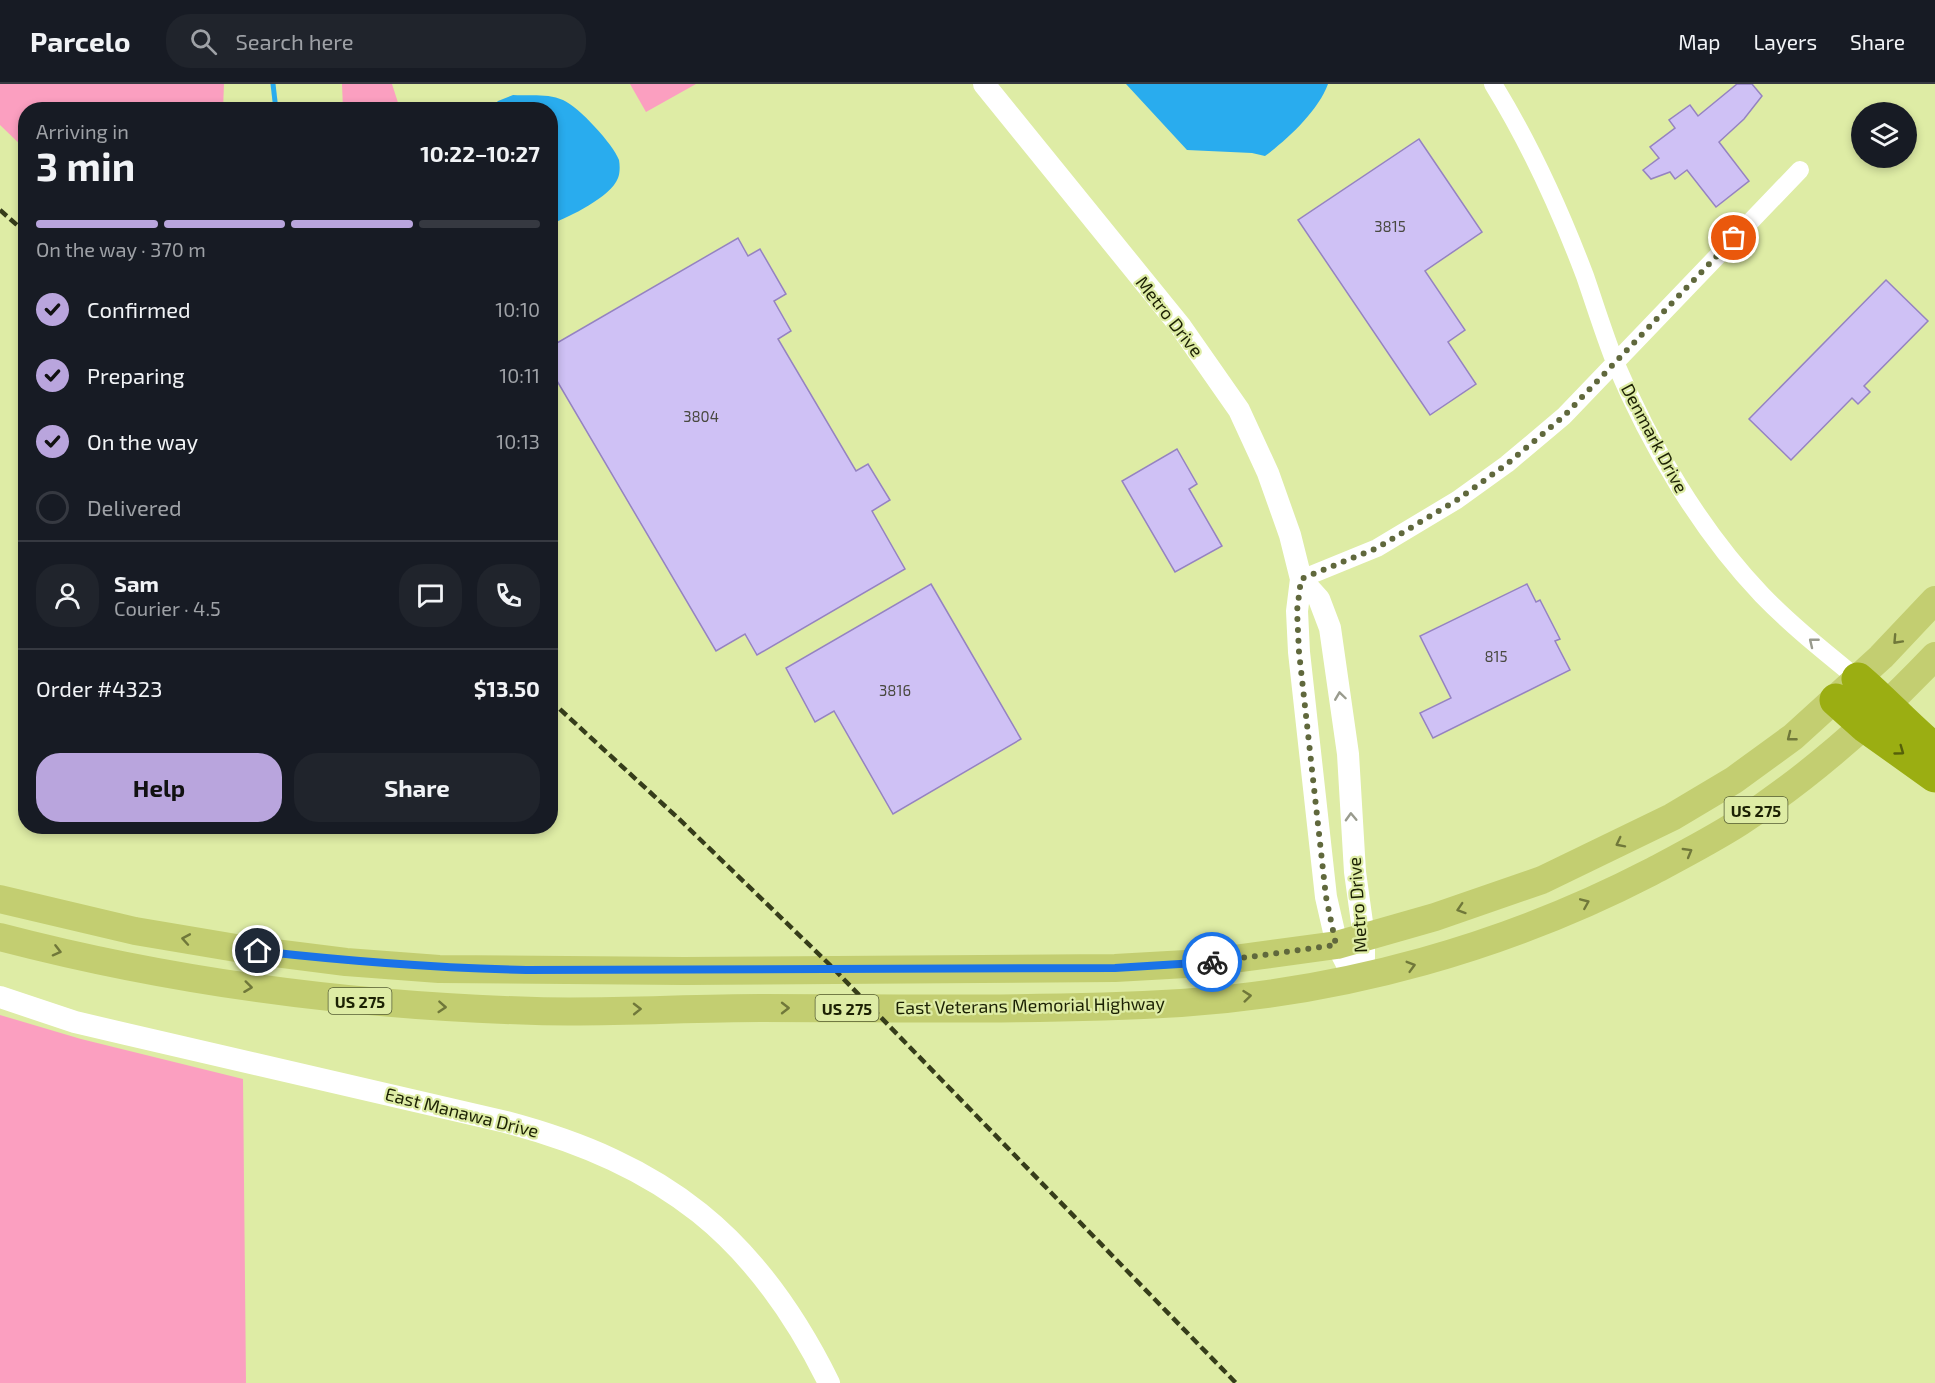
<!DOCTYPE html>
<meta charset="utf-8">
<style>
:root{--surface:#171b24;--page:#20242c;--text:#f1f3f6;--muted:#9ea1a6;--line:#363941;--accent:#b9a5dd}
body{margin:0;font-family:"Exo 2",sans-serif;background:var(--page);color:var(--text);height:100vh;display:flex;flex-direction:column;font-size:22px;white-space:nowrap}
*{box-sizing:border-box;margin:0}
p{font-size:20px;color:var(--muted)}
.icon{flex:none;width:33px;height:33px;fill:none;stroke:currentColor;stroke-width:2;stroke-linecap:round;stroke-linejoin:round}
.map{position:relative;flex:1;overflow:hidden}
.details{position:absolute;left:18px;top:18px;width:540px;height:732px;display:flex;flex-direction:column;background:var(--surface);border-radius:24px;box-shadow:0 3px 9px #0003}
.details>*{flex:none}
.tools{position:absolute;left:1851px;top:18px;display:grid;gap:12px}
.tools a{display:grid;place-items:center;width:66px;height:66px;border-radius:50%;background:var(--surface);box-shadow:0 3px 9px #0003;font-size:30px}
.pin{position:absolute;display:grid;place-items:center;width:51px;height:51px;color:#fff;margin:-26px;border:3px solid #fff;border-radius:50%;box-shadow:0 2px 6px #0007}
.courier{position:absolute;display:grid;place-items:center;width:60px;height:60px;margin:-30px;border:4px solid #1a73e8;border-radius:50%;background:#fff;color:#222;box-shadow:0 2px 8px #0007}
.headline em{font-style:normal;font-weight:700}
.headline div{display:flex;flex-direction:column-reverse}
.headline{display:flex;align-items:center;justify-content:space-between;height:102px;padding:0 18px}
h1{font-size:39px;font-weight:700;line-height:45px}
.bar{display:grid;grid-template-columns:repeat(4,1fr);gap:9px 6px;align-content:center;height:72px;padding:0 18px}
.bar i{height:8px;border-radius:4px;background:var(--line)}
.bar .selected{background:var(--accent)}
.bar p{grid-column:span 4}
.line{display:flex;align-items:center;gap:15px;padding:0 18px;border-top:2px solid var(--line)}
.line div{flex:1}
.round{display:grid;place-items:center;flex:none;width:63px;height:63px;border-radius:24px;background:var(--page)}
ol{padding:0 18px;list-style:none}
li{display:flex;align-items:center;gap:18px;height:66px}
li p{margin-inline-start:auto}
li .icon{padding:6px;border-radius:50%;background:var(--accent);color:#111;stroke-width:4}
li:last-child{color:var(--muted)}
li i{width:33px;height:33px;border:3px solid var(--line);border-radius:50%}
.button{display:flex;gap:12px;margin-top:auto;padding:12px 18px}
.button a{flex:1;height:69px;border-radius:24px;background:var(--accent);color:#111;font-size:24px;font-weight:700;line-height:69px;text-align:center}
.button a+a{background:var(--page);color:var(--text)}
header{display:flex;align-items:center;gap:36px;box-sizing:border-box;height:84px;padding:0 30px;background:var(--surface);border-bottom:2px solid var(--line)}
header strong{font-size:28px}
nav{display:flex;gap:33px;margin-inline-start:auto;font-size:21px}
.search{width:420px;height:54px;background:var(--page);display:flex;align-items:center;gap:15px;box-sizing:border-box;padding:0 21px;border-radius:24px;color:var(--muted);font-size:22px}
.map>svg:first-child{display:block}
.green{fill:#fb9fc0}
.water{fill:#29acee}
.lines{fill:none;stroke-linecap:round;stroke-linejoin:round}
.stream{stroke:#29acee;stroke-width:5}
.building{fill:#cfc1f5;stroke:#9583c1;stroke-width:1.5}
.minor{stroke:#fff;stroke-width:18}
.tertiary{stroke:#fff;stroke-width:22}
.primary{stroke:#c3ce71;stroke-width:28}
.motorway{stroke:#9bae12;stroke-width:33}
.rail{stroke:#363d1a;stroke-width:4.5;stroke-dasharray:9 4.5;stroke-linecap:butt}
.oneway{stroke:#70783a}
.oneway2{stroke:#999b8e}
.oneway3{stroke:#55600a}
.done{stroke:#60683c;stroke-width:6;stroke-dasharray:0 10.8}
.route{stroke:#1a73e8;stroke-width:8}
.labels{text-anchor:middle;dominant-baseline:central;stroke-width:4.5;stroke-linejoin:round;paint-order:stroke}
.number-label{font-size:15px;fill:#494940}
.shield{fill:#deeca5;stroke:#565e34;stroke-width:1.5}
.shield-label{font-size:16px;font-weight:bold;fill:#1c2104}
.street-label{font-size:18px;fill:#1c2104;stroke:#deeca5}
</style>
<header>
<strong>Parcelo</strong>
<div class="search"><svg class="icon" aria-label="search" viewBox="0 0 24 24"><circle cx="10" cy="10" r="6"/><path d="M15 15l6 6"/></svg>Search here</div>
<nav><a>Map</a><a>Layers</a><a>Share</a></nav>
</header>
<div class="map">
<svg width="1935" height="1299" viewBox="0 0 1935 1299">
<rect width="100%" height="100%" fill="#deeca5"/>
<path class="green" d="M0,0h224l-1,25 -197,1 -1,39 -25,-24z
M342,0h50l8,25h-57z
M630,0h66l-50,28z
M0,931l81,24 162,40 3,304h-246z"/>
<path class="water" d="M1126,0h202c-10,27 -40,55 -63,72l-13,-3 -65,-3z
M513,11c16,1 35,-2 50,5 16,7 50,44 56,60 1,6 1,13 -1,18 -7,19 -49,39 -67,46l-1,-114 -60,-1 8,-8z"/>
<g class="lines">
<path class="stream" d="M273,0l3,26"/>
</g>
<path class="building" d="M1737,0h15l10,12 -18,23 -25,23 30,39 -33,26 -29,-37 -12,9 -5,-7 -19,7 -8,-9 16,-12 -9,-11 25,-19 -6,-8 21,-15 8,11z
M1419,55l63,93 -57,39 40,59 -17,12 28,42 -46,31 -132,-195z
M738,154l10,18 12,-7 26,45 -12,7 17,30 -13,8 78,132 12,-7 22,36 -18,11 33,58 -148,86 -12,-21 -29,17 -166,-282v-22z
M1886,196l42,41 -64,65 6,6 -12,12 -6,-6 -61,62 -42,-41z
M1177,365l20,35 -8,5 33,57 -47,26 -53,-91z
M931,500l90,155 -128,75 -59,-103 -19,11 -29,-54z
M1527,500l9,18 4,-2 20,39 -5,2 15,29 -137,68 -13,-25 31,-15 -31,-62z"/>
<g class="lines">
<path class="minor" d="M1493,0c37,60 67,126 92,192 10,29 19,58 30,86 35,83 85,168 147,233 30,31 63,57 96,84
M1301,495l76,-31 80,-48 50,-36 57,-48 236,-246"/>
<path class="tertiary" d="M984,0l197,243 58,83 29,63 22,62 11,44 -4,32 2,41 27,245 11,48 17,33
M1301,495l18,20 11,29 18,126 7,118 9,65v21l-10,20
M0,913l75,25 51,12 380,88c158,42 250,113 323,261"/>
<path class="primary" d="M0,815l135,32 101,17 110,14 93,7 245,2 431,-3 89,-5 133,-18 98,-28 107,-37 130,-63 62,-37 59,-43 88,-80 54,-57
M0,853c176,46 355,69 536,74 75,2 151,-3 225,-3 140,0 281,3 420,-5 164,-11 325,-56 470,-131 30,-16 61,-32 89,-50 72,-47 136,-104 195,-166"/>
<path class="motorway" d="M1858,595c27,23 50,49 77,71
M1836,616l29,26 70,50"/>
<path class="rail" d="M0,126l26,23
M550,616l128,118 152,147 406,418"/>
</g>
<defs><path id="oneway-chevron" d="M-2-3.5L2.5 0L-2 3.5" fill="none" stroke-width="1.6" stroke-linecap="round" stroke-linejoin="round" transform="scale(1.5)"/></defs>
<g class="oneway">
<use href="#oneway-chevron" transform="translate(1897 556) rotate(133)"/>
<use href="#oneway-chevron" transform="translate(1791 653) rotate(142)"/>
<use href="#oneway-chevron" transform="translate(1620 759) rotate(153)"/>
<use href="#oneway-chevron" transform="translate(1688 768) rotate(-30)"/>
<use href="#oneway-chevron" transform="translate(1585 819) rotate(-23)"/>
<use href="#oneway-chevron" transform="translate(1461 825) rotate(162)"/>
<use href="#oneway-chevron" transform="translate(186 855) rotate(-170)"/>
<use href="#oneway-chevron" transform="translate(57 867) rotate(14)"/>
<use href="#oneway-chevron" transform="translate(1411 882) rotate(-16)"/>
<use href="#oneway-chevron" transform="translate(248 903) rotate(7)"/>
<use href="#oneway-chevron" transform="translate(1247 912) rotate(-6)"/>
<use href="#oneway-chevron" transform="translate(442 923) rotate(4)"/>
<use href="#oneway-chevron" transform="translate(785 924)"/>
<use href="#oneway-chevron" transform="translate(637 925) rotate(-1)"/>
</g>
<g class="oneway2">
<use href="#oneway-chevron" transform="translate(1813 558) rotate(-141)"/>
<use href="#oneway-chevron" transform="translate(1340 612) rotate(-98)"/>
<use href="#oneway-chevron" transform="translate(1351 733) rotate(-92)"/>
</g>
<use class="oneway3" href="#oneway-chevron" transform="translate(1900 667) rotate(36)"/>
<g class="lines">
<path class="done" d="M1212,878l124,-17 -10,-48 -27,-245 -2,-41 4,-32 76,-31 80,-48 50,-36 57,-48 170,-178"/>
<path class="route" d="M258,867c89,10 178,17 268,19l589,-2 97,-6"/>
</g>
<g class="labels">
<g class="number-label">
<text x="1390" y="142">3815</text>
<text x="701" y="332">3804</text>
<text x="1496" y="572">815</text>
<text x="895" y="606">3816</text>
</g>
<g class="shield">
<rect x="1724.5" y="713" width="63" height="26" rx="4.5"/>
<rect x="328.5" y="904" width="63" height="26" rx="4.5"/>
<rect x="815.5" y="911" width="63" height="26" rx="4.5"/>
</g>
<g class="shield-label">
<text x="1756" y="726">US 275</text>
<text x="360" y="917">US 275</text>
<text x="847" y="924">US 275</text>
</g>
<g class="street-label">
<text transform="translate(1170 232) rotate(52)">Metro Drive</text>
<text transform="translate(1655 354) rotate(62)">Denmark Drive</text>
<text transform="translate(1357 821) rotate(-94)">Metro Drive</text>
<text transform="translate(1030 921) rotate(-1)">East Veterans Memorial Highway</text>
<text transform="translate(462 1028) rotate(14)">East Manawa Drive</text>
</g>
</g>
</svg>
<div class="tools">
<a><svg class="icon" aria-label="layers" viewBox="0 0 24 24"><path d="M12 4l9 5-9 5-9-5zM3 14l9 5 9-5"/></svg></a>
</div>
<div class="pin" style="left:1734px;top:154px;background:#ea580c"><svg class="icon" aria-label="bag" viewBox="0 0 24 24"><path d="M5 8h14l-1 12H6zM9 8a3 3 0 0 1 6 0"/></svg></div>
<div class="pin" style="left:258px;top:867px;background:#1f2937"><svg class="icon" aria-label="home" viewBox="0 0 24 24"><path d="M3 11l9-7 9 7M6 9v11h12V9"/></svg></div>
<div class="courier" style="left:1212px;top:878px"><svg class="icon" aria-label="bike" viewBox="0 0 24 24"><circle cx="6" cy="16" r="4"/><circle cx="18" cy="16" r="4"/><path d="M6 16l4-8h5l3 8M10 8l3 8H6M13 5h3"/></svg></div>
<section class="details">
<div class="headline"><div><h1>3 min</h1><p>Arriving in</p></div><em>10:22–10:27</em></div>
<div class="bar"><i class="selected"></i><i class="selected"></i><i class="selected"></i><i></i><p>On the way · 370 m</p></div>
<ol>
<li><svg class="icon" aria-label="check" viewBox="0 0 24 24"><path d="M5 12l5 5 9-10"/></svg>Confirmed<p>10:10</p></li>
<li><svg class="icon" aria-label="check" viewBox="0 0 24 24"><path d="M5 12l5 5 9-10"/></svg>Preparing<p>10:11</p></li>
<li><svg class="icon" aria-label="check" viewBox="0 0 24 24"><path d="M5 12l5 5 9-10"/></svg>On the way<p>10:13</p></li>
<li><i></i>Delivered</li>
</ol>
<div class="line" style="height:108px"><a class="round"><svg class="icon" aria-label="person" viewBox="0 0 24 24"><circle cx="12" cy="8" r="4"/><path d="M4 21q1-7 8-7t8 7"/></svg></a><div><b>Sam</b><p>Courier · 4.5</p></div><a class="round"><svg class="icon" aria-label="chat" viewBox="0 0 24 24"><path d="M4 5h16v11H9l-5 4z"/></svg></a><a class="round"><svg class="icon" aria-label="phone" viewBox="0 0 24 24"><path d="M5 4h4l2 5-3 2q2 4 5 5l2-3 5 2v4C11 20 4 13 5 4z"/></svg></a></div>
<div class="line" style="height:78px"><div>Order #4323</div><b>$13.50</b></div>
<div class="button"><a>Help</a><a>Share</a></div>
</section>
</div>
